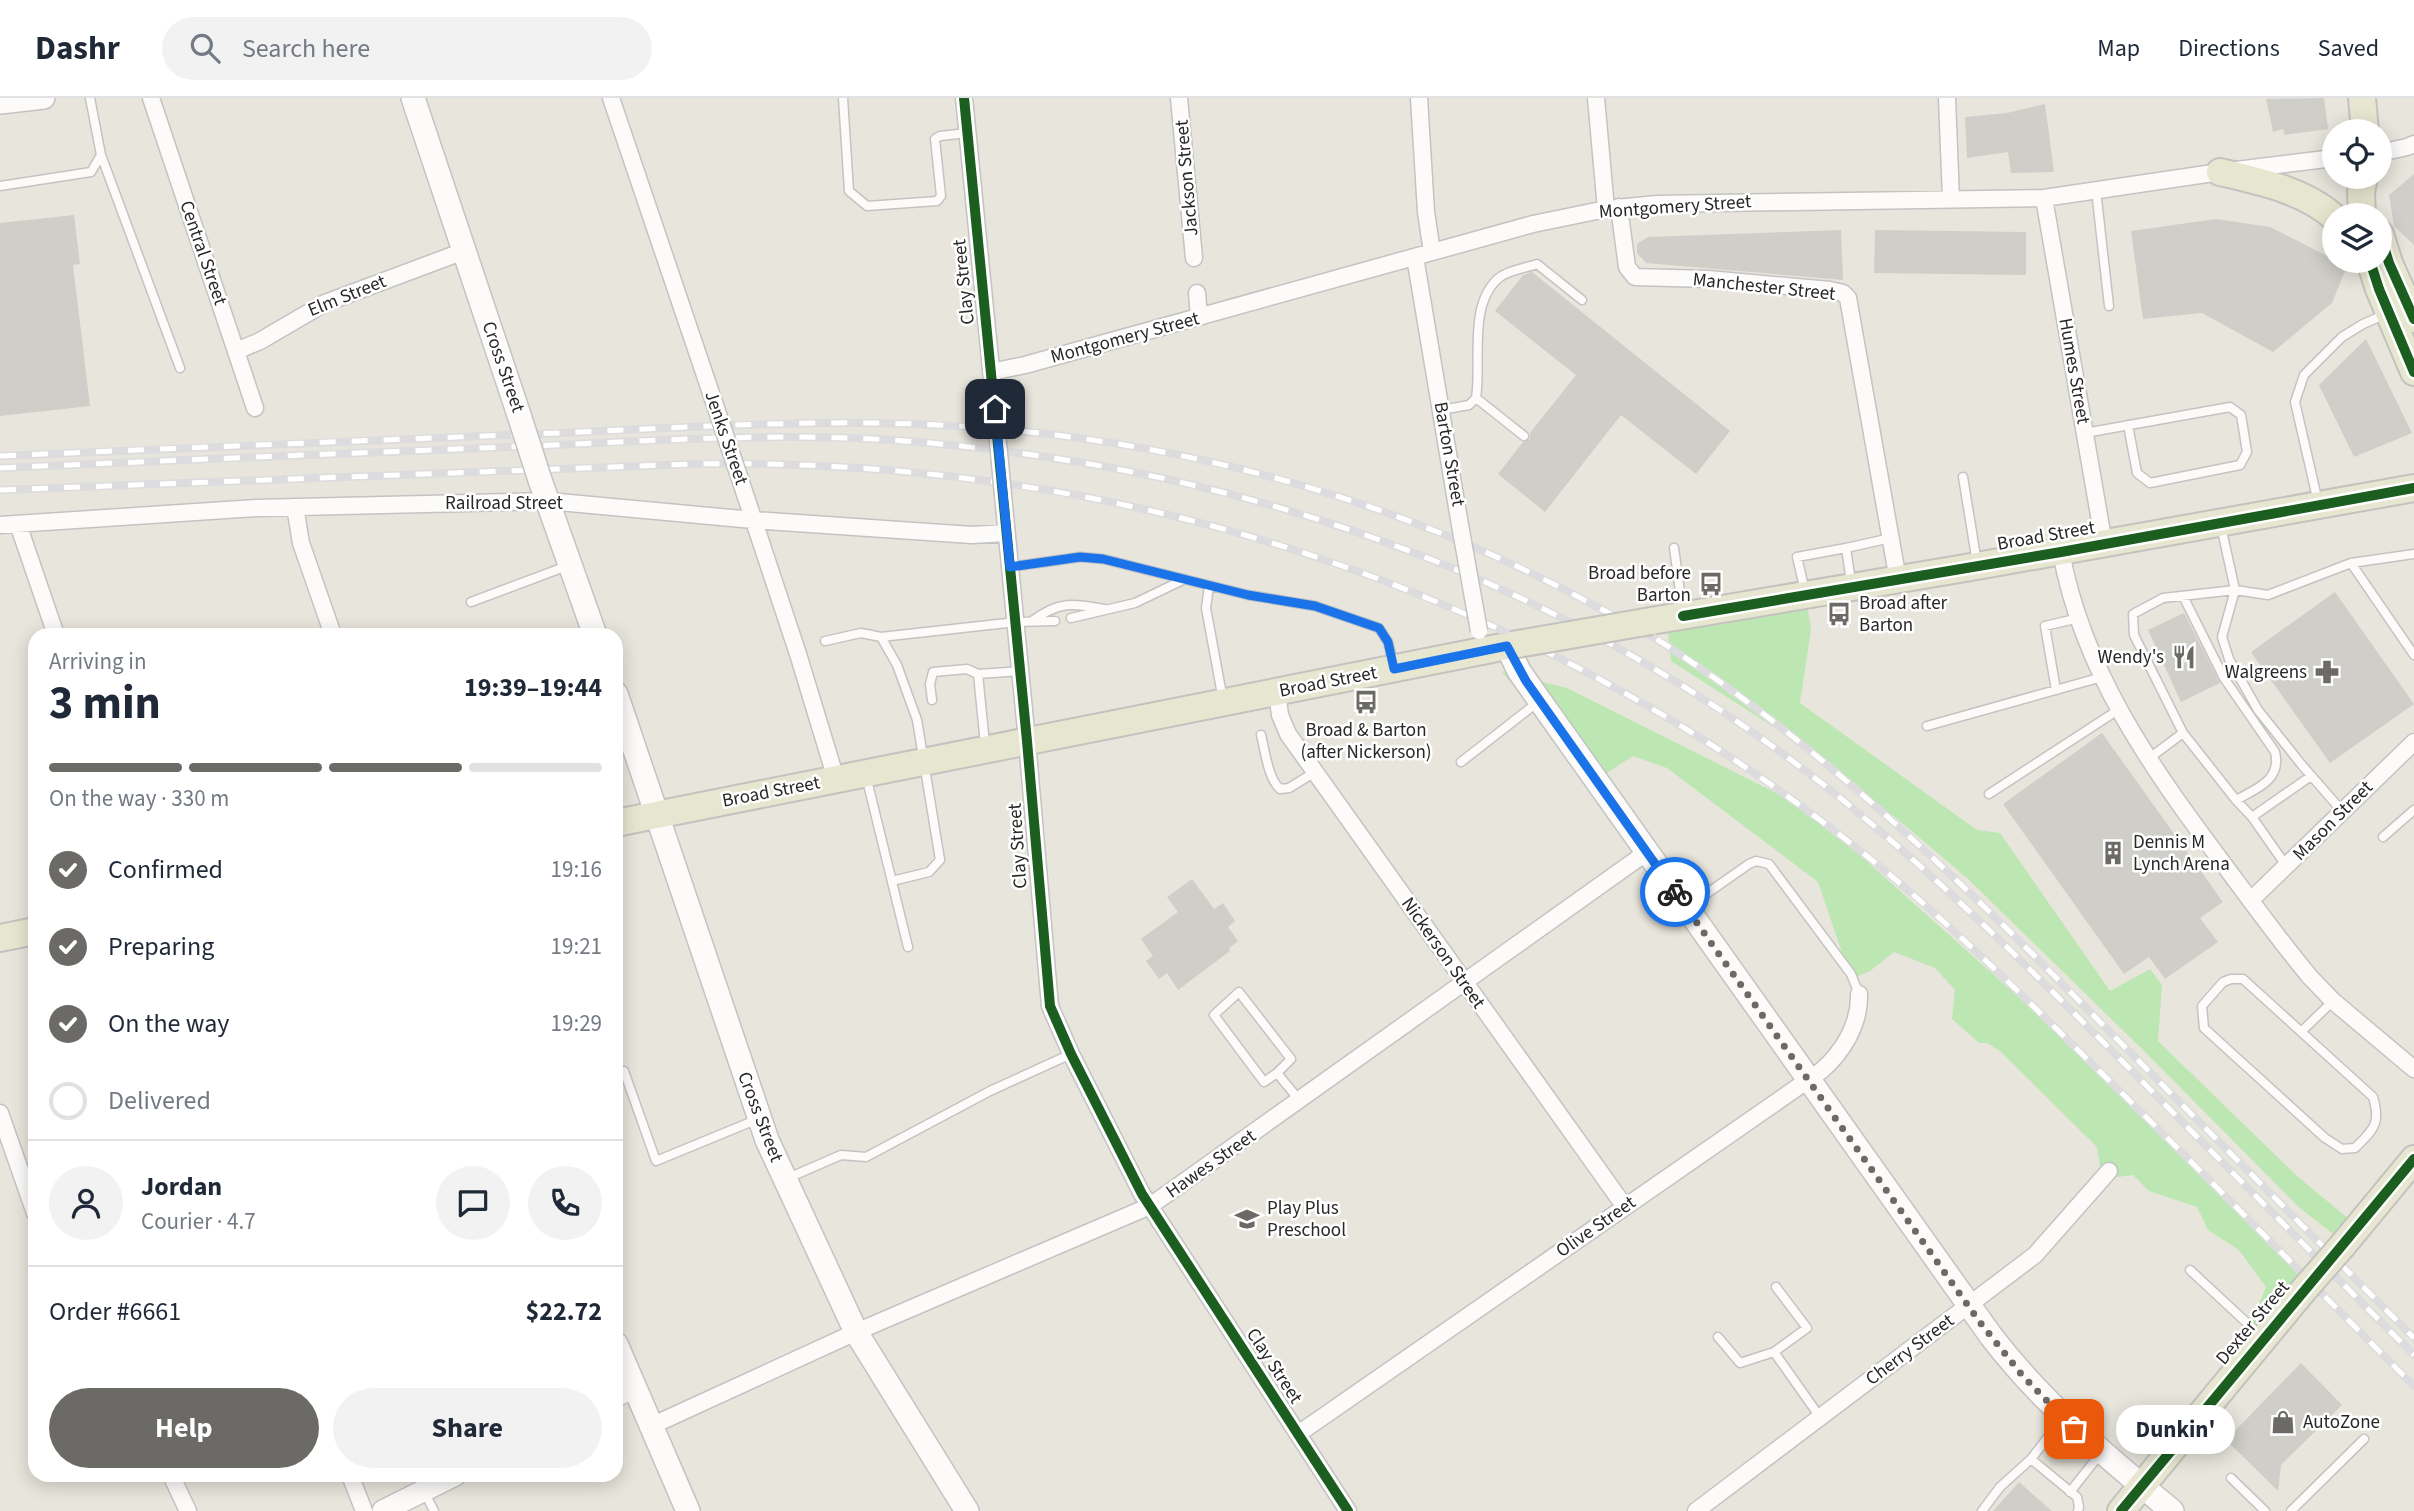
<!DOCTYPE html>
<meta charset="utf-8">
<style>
:root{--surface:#fff;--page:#f2f2f3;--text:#1f2937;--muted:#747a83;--line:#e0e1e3;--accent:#6b6a67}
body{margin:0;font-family:"Source Sans 3",sans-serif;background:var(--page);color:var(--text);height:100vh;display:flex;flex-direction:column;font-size:26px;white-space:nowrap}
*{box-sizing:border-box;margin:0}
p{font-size:23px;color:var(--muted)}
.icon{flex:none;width:38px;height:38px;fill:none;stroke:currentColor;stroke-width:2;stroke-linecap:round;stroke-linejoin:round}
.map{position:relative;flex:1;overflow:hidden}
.panel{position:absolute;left:28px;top:530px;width:595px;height:854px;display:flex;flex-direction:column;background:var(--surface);border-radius:21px;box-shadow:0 4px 18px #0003}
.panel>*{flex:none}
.buttons{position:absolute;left:2322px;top:21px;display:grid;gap:14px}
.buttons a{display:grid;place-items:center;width:70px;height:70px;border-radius:50%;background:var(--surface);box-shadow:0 4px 18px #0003;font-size:35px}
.pin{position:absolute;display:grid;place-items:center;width:60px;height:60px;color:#fff;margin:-30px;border-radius:14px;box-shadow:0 4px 10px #0006}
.courier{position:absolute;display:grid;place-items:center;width:70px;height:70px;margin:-35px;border:5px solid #1a73e8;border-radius:50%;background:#fff;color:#222;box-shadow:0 2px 9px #0007}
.bubble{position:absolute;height:49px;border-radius:24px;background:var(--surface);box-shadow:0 4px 18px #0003;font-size:23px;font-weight:700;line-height:49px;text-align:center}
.headline em{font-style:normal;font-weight:700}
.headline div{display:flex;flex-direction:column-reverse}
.headline{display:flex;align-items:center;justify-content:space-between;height:119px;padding:0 21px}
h1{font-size:46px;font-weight:700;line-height:52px}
.bar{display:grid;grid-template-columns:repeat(4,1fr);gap:10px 7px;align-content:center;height:84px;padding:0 21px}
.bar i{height:9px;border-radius:5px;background:var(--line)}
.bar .current{background:var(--accent)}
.bar p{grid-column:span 4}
.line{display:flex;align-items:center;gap:18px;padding:0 21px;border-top:2px solid var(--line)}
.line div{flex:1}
.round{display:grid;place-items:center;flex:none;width:74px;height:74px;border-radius:37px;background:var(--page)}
ol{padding:0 21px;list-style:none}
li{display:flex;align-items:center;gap:21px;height:77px}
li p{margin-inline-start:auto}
li .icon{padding:7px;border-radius:50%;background:var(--accent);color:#fff;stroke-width:4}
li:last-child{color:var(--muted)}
li i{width:38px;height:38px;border:4px solid var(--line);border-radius:50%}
.cta{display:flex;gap:14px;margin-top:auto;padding:14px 21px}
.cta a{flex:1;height:80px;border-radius:42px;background:var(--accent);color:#fff;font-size:28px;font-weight:700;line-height:80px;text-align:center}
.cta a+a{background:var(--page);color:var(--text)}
header{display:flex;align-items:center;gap:42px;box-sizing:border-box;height:98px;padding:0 35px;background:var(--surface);border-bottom:2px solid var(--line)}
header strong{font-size:33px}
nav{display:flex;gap:38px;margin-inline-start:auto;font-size:24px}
.search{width:490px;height:63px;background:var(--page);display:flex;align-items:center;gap:18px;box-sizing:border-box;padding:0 24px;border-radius:38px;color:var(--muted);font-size:26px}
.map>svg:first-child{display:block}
.green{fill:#bde7b2}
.building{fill:#d0cec8}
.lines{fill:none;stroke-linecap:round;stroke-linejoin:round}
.service-casing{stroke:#c4c3c3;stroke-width:11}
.minor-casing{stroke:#c4c3c3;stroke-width:19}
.tertiary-casing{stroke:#c4c3c3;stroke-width:24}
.secondary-casing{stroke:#c4c3c3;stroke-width:26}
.primary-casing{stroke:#c4c2bf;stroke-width:30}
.service{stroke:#fcfbfa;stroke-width:8}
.minor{stroke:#fcfbfa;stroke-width:16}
.tertiary{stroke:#fcfbfa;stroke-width:21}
.secondary{stroke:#fcfbfa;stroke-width:23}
.primary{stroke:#e7e7d1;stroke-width:26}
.rail-casing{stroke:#dcdcde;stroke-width:8}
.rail{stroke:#fff;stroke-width:5;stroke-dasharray:16;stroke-linecap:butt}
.minor-bridge-casing{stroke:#c4c3c3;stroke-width:19;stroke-linecap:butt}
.secondary-bridge-casing{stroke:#c4c3c3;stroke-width:26;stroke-linecap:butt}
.primary-bridge-casing{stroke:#c4c2bf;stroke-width:30;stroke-linecap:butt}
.minor-bridge{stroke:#fcfbfa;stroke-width:16}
.secondary-bridge{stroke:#fcfbfa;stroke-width:23}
.primary-bridge{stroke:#e7e7d1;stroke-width:26}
.cycleway-casing{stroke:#fff;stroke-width:15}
.cycleway{stroke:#1b5e20;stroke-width:10}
.done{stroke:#6b6a67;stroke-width:7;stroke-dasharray:0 12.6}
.route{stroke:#1a73e8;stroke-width:9}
.labels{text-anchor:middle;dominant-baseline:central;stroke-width:5;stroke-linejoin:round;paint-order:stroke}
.street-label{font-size:19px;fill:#282828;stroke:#fff}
.poi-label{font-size:19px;fill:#282828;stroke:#fff;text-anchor:start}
</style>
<header>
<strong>Dashr</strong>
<div class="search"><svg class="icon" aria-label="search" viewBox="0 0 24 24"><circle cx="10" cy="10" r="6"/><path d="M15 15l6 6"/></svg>Search here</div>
<nav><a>Map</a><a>Directions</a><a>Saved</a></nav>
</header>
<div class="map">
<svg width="2414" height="1413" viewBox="0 0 2414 1413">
<rect width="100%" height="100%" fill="#e8e5dc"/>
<path class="green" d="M1806,498l5,34 -11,73 177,127 23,3 110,158 40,-22 12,16 -4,56 138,134 60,50 -10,19 -45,-35 -159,-160 -175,-171 -71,-60 -121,-90 -104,-67 -5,-42z
M1502,574l65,16 233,117 15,10 273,244 170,173 58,49 -70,68v-15l20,-47 -27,-37 -31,-20 -11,-23 -48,-16 -16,-16 -31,4 -5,-32 -97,-96 -13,-8h-8l-27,-24 3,-29 -20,-22 -41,-16 -24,19 -19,8 -33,-97 -151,-114 -34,-12 -40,26z"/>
<path class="building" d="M2324,0l4,31 -43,6 -2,-6 -10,3 -7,-33z
M2045,6l9,68 -43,1 -3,-21 -41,6 -2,-41 42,-4z
M2414,76v71l-20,-19 -5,-31z
M74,117l6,49 -7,1 17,141 -90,10v-193z
M2216,121l54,8 77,39 -15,37 -59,49 -71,-39 -59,6 -12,-88z
M1841,132l2,50 -197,-17 -9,-10v-9l11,-7z
M1875,132l151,2v43l-152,-2z
M1532,174l198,159 -34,43 -75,-59 -76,97 -47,-38 25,-32 7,-3v-6l46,-58 -81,-64 28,-36z
M2366,241l46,94 -58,24 -35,-72z
M2335,494l79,112 -84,59 -79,-111z
M2184,515l36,70 -39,19 -33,-72z
M2102,635l121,169 -23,16 18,24 -53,37 -16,-22 -25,17 -121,-170z
M1192,781l22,30 9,-6 12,18 -7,6 10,14 -9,7 1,3 -52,39 -11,-17 -8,6 -13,-18 7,-5 -12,-17 37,-27 -11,-15z
M2301,1265l41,42 -61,60 -3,26 -52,-51z
M2019,1384l33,29h-59z"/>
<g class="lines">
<g class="service-casing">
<path id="service" d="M843,0l6,93 18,15 70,-5 4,-5 -6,-57 5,-3 27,-3
M101,57l79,213
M0,88l91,-14 10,-17 -11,-57
M2096,92l13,116
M1476,300l48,38
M1441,312l28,-5 7,-7c6,-35 -9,-95 24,-121 9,-7 26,-9 37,-13l45,36
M2085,335l145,-26 11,8 6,37 -7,13 -90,18 -13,-10 -9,-48
M1963,379l14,86
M2318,404l-23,-100 9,-27 38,-38 21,-13 23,-10
M2221,428l14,64 33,5 83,-32 63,-9
M1674,450l9,65
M2351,465l63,92
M1010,469l70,-10 23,2 145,36 67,11 64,22 9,14 6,24
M1851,484l-5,-34 45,-10
M1209,488l-3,22 17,92
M1805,493l-8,-34 49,-9
M2183,498l41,82 51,74c7,28 -19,37 -39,48
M471,504l96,-36
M1071,520l64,-15 50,-24
M1032,523c27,-20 41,-18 72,-12
M881,539l135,-15 39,-1
M825,543l36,-8 20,4 16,28 20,55 23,140 -11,12 -37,9
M2056,592l-11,-64 34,-8
M932,602l-2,-16 3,-12 34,-3 11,5
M1927,628l175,-49
M2183,635l-49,-98 -1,-21 30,-16 72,-8 -13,47 7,22 29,51 43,54 41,47
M1261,637c4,16 7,43 19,54l9,-1 26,-16
M985,646l-7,-70 42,-3
M2148,661l35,-26 53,67 16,17 59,-41
M1461,664l77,-60
M866,678l42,171
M1989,696l129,-84
M2252,719l35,50
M2383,739l31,-27
M1689,808l60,-42 7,-3 13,3 82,110 8,20
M2231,881h12l130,118c8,27 1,32 -18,51l-13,1 -17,-11 -121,-110 -2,-22 21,-24z
M2302,933l31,-30
M624,973l32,90 102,-42
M1277,975l-13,9 -50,-67 25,-23 52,67 -14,14 23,28
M788,1080l53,-23 25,2 124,-66 81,-37
M2190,1172l71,66
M1718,1239l22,26 34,-11 46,65
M1774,1254l33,-24 -31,-41
M2063,1320l-32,41 46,38 2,10 -1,4
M2231,1380l34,33
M424,1393l10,20
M2070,1394l30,-38
M1982,1413l18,-24 31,-28
M2291,1413l73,-72"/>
</g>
<g class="minor-casing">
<path id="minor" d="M151,0l104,310
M611,0l104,307
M964,0l31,311
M1179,0l15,160
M1419,0l7,114 6,40
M1596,0l10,111
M1947,0l4,101
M2380,55l27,-6 7,-3
M2044,100l60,346
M1619,109l8,60 8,10 73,2 122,11 13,3 5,5 50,282
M1415,159l45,268
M1197,195l2,24
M236,253l24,-10 65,-38 139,-52
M991,274l34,-7 508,-141 73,-15 51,-5 387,-6 176,-26 114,-14
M740,381l58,175 38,125
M1003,397l24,246 23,265 21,48 71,140 206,317
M295,409l6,36 32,92
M18,426l38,111
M0,427l256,-17 292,-7 205,19 219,15 35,-2
M2061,454c22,120 90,215 161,310 29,39 57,78 88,115l23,24 81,68
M1277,594l3,23 8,19 337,473
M2251,802l163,-158
M0,1015l35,100
M651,1328l205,-94 294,-126 497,-354
M1298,1336l523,-363c22,-19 39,-47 38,-77
M171,1377l17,36
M350,1377l14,36
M1696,1413l339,-256 74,-84"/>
</g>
<g class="tertiary-casing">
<path id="tertiary" d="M0,5l44,-5
M616,1298l18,-9
M383,1413l72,-36"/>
</g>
<g class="secondary-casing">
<path id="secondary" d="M413,0l107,320
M540,382l55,155
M1507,548l12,25 21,30 451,635c52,68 116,121 181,175
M616,596l151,446 89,192 111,179
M616,1246l72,167"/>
</g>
<g class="primary-casing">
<path id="primary" d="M2362,0l3,33
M2220,74c39,9 83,18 114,45
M2362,117l-1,-23 3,-15
M2380,136l9,29 25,56
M2370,163l9,28 35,83
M1651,523l326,-55 437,-78
M616,725l896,-178
M0,840l35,-7
M2343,1147l71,-86
M2121,1413l181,-219"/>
</g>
<use href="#service" class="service"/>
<use href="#minor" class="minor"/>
<use href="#tertiary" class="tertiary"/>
<use href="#secondary" class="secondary"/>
<use href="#primary" class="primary"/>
<g class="rail-casing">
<path id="rail" d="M0,358c178,-8 356,-15 534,-22 150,-6 302,-18 453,-6 210,17 415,74 601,174 28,15 57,29 84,47 161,106 298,241 433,378 103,104 206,207 309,311
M0,370c178,-8 355,-15 533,-22 132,-6 265,-15 397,-3 298,27 582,119 828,293 131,92 244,205 357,318 100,101 199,201 299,301
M0,392l691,-26c433,-8 844,125 1182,397 74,60 142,127 210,194 112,109 221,221 331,331"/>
</g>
<use href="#rail" class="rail"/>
<g class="minor-bridge-casing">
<path id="minor-bridge" d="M715,307l25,74
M995,311l8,86
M1460,427l19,106"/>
</g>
<g class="secondary-bridge-casing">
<path id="secondary-bridge" d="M520,320l20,62"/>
</g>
<g class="primary-bridge-casing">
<path id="primary-bridge" d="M1512,547l139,-24
M2302,1194l41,-47"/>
</g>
<use href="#minor-bridge" class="minor-bridge"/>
<use href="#secondary-bridge" class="secondary-bridge"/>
<use href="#primary-bridge" class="primary-bridge"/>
<g class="cycleway-casing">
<path id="cycleway" d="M964,0l63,643 23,265 21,48 71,140 206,317
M2380,136l9,29 25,56
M2370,163l9,28 35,83
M1683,518l378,-64 353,-64
M2121,1413l293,-352"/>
</g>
<use href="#cycleway" class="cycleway"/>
</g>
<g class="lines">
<path class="done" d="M1675,794l304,429 43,54 52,54"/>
<path class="route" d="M995,311l15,158 70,-10 23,2 145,36 67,11 64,22 9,14 6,27 113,-23 19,35 149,211"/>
</g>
<defs>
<g id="bus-bare" transform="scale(1.89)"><path d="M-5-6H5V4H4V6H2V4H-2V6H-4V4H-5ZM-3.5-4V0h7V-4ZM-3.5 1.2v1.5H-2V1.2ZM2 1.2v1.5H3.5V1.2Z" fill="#6b6a67" stroke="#fff" stroke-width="2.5" paint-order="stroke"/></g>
<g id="restaurant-bare" transform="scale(1.89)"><path d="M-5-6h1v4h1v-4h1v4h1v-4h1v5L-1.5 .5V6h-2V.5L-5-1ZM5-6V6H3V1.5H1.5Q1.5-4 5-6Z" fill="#6b6a67" stroke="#fff" stroke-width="2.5" paint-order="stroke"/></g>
<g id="pharmacy-bare" transform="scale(1.89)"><path d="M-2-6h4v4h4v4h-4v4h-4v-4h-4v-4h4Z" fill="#6b6a67" stroke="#fff" stroke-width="2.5" paint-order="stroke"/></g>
<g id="building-bare" transform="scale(1.89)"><path d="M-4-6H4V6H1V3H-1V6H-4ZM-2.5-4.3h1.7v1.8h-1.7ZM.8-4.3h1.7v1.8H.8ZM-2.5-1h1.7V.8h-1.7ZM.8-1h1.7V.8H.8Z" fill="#6b6a67" stroke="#fff" stroke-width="2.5" paint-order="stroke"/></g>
<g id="school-bare" transform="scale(1.89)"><path d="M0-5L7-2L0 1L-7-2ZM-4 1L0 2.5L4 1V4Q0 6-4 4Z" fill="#6b6a67" stroke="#fff" stroke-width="2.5" paint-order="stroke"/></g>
<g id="shop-bare" transform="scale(1.89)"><path d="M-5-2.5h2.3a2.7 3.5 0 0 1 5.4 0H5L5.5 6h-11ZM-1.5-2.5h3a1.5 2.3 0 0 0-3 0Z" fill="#6b6a67" stroke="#fff" stroke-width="2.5" paint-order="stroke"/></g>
</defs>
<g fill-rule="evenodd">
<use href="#bus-bare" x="1711" y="486"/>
<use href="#bus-bare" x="1839" y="516"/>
<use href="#restaurant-bare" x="2184" y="559"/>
<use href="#pharmacy-bare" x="2327" y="574"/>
<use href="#bus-bare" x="1366" y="604"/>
<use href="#building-bare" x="2113" y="755"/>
<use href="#school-bare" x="1247" y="1121"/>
<use href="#shop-bare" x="2283" y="1324"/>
</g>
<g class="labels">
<g class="street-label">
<text transform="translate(1187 80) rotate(-95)">Jackson Street</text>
<text transform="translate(1675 109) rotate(-4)">Montgomery Street</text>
<text transform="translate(203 155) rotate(71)">Central Street</text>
<text transform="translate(964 184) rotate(-96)">Clay Street</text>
<text transform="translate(1764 189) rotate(6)">Manchester Street</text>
<text transform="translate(347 198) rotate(-22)">Elm Street</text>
<text transform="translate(1125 240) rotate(-15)">Montgomery Street</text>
<text transform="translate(503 269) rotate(71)">Cross Street</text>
<text transform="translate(2074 273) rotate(80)">Humes Street</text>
<text transform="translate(726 340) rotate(71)">Jenks Street</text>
<text transform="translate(1449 356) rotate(80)">Barton Street</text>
<text x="504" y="405">Railroad Street</text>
<text transform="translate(2046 438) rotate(-10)">Broad Street</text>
<text transform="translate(1328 584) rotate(-11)">Broad Street</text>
<text transform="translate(771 694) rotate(-11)">Broad Street</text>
<text transform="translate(2333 723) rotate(-45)">Mason Street</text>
<text transform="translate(1018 748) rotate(-94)">Clay Street</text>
<text transform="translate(1443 855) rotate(55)">Nickerson Street</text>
<text transform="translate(760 1019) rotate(69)">Cross Street</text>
<text transform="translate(1211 1066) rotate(-35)">Hawes Street</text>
<text transform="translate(1596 1129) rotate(-35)">Olive Street</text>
<text transform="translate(2253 1225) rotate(-50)">Dexter Street</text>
<text transform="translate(1910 1252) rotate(-37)">Cherry Street</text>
<text transform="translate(1274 1268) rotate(57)">Clay Street</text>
</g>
<g class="poi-label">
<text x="1691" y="475" text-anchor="end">Broad before<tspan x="1691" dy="22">Barton</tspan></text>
<text x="1859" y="505">Broad after<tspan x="1859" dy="22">Barton</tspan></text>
<text x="2164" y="559" text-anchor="end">Wendy's</text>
<text x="2307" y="574" text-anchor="end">Walgreens</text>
<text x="1366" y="632" text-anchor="middle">Broad &amp; Barton<tspan x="1366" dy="22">(after Nickerson)</tspan></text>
<text x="2133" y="744">Dennis M<tspan x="2133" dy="22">Lynch Arena</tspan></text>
<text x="1267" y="1110">Play Plus<tspan x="1267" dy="22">Preschool</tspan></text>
<text x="2303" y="1324">AutoZone</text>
</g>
</g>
</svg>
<div class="buttons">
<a><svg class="icon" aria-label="locate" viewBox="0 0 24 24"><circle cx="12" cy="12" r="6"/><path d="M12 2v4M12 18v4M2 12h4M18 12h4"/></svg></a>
<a><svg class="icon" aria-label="layers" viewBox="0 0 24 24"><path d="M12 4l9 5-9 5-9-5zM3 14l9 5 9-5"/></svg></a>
</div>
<div class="pin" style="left:2074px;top:1331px;background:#ea580c"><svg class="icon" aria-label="bag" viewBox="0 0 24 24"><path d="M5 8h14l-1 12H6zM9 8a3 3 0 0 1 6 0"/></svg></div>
<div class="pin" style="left:995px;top:311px;background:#1f2937"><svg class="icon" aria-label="home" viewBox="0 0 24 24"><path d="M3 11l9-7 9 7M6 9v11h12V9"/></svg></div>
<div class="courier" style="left:1675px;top:794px"><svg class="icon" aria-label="bike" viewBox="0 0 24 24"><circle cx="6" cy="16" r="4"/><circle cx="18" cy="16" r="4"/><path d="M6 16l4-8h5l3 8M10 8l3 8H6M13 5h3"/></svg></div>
<div class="bubble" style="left:2116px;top:1307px;width:119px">Dunkin'</div>
<section class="panel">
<div class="headline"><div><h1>3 min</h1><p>Arriving in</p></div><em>19:39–19:44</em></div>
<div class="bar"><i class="current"></i><i class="current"></i><i class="current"></i><i></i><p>On the way · 330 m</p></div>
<ol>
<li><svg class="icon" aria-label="check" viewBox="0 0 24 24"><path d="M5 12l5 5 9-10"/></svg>Confirmed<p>19:16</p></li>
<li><svg class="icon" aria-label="check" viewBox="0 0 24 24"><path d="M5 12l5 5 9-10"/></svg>Preparing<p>19:21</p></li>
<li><svg class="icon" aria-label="check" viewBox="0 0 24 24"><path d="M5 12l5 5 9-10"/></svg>On the way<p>19:29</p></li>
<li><i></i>Delivered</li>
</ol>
<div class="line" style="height:126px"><a class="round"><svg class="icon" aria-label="person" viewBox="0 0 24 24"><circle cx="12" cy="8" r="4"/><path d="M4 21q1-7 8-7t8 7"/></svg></a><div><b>Jordan</b><p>Courier · 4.7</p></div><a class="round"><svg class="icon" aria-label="chat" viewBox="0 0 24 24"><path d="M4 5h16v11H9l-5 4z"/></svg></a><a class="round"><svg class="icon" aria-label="phone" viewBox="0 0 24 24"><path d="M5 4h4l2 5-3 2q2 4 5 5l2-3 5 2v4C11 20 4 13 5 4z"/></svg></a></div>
<div class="line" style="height:91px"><div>Order #6661</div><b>$22.72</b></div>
<div class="cta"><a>Help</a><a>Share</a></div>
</section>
</div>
